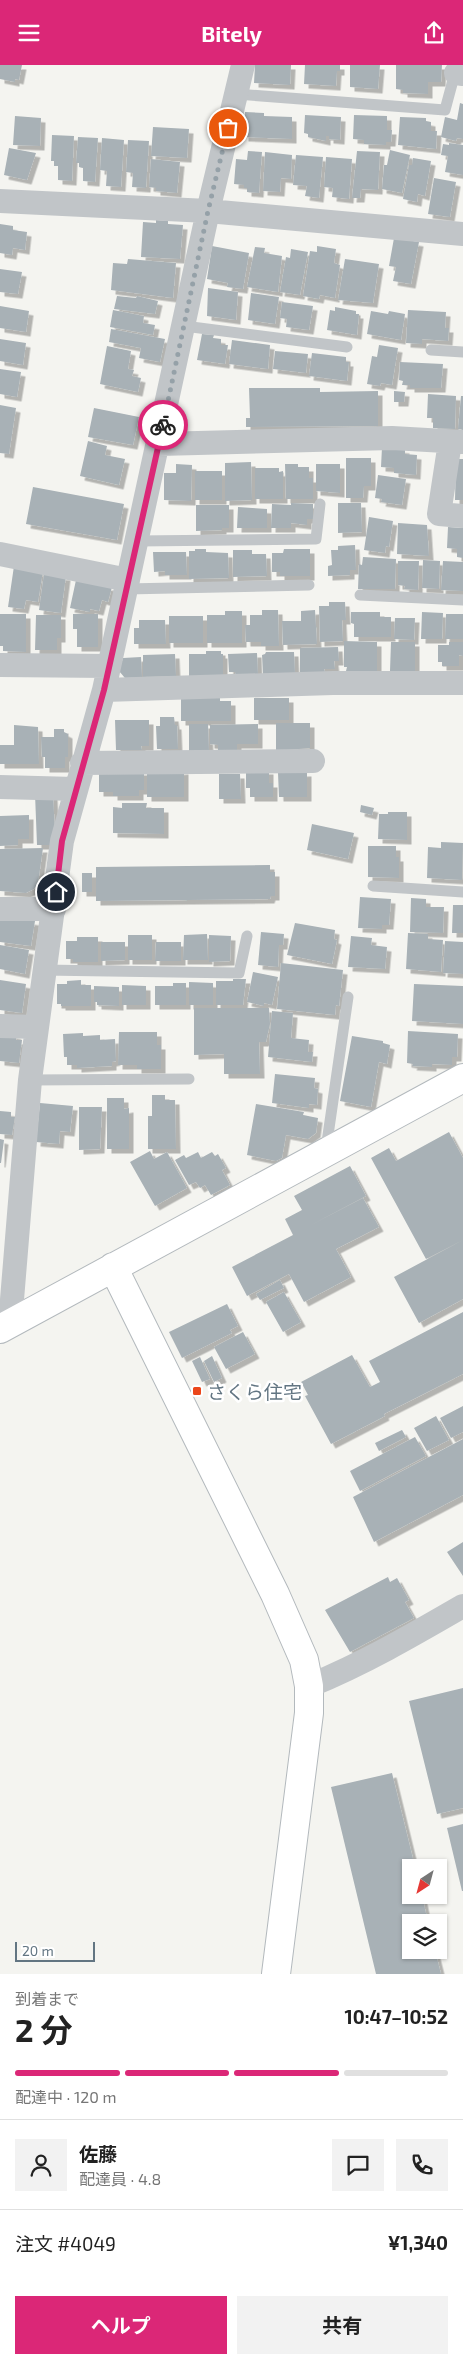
<!DOCTYPE html>
<html lang="ja">
<meta charset="utf-8">
<style>
:root{--surface:#fff;--page:#f2f2f2;--text:#222;--muted:#767676;--line:#e0e0e0;--accent:#db2777}
body{margin:0;font-family:"Exo 2","Noto Sans JP",sans-serif;background:var(--page);color:var(--text);height:100vh;display:flex;flex-direction:column;font-size:19px;white-space:nowrap}
*{box-sizing:border-box;margin:0}
p{font-size:16px;color:var(--muted)}
.icon{flex:none;width:28px;height:28px;fill:none;stroke:currentColor;stroke-width:2;stroke-linecap:round;stroke-linejoin:round}
.map{position:relative;height:1909px;overflow:hidden}
.drawer{display:flex;flex-direction:column;background:var(--surface);flex:1}
.drawer>*{flex:none}
.needle{width:32px;rotate:216deg}
.tools{position:absolute;left:402px;top:1794px;display:grid;gap:10px}
.tools a{display:grid;place-items:center;width:45px;height:45px;border-radius:0px;background:var(--surface);box-shadow:0 1px 4px #0004;font-size:25px}
.scale{position:absolute;left:15px;bottom:12px;width:80px;box-sizing:border-box;padding-left:5px;border:2px solid #627582;border-top:0;font-size:14px;line-height:18px;white-space:nowrap;color:#627582;-webkit-text-stroke:4px #fff;paint-order:stroke}
.pin{position:absolute;display:grid;place-items:center;width:42px;height:42px;color:#fff;margin:-21px;border:2px solid #fff;border-radius:50%;box-shadow:0 1px 5px #0007}
.courier{position:absolute;display:grid;place-items:center;width:50px;height:50px;margin:-25px;border:4px solid #db2777;border-radius:50%;background:#fff;color:#222;box-shadow:0 1px 6px #0007}
.summary em{font-style:normal;font-weight:700}
.summary div{display:flex;flex-direction:column-reverse}
.summary{display:flex;align-items:center;justify-content:space-between;height:85px;padding:0 15px}
h1{font-size:32px;font-weight:700;line-height:38px}
.bar{display:grid;grid-template-columns:repeat(4,1fr);gap:8px 5px;align-content:center;height:60px;padding:0 15px}
.bar i{height:6px;border-radius:4px;background:var(--line)}
.bar .selected{background:var(--accent)}
.bar p{grid-column:span 4}
.line{display:flex;align-items:center;gap:12px;padding:0 15px;border-top:1px solid var(--line)}
.line div{flex:1}
.round{display:grid;place-items:center;flex:none;width:52px;height:52px;border-radius:0px;background:var(--page)}
.button{display:flex;gap:10px;margin-top:auto;padding:10px 15px}
.button a{flex:1;height:58px;border-radius:0px;background:var(--accent);color:#fff;font-size:20px;font-weight:700;line-height:58px;text-align:center}
.button a+a{background:var(--page);color:var(--text)}
header{display:flex;justify-content:space-between;align-items:center;height:65px;padding:0 15px;background:var(--accent);color:#fff;font-size:22px;font-weight:700}
.map>svg:first-child{display:block}
.building{fill:#a8b1b6;filter:url(#shadow)}
.lines{fill:none;stroke-linecap:round;stroke-linejoin:round}
.secondary-casing{stroke:#b3b9bd;stroke-width:30}
.lane{stroke:#c1c5c8;stroke-width:11}
.street{stroke:#c1c5c8;stroke-width:24}
.secondary{stroke:#fff;stroke-width:28}
.done{stroke:#95a1a8;stroke-width:5;stroke-dasharray:0 9}
.route{stroke:#db2777;stroke-width:6}
.poi-dot{fill:#eb461a;stroke:#fff;stroke-width:2}
.labels{text-anchor:middle;dominant-baseline:central;stroke-width:5;stroke-linejoin:round;paint-order:stroke}
.poi-label{font-size:19px;fill:#627582;stroke:#fff;text-anchor:start}
</style>
<header><svg class="icon" aria-label="menu" viewBox="0 0 24 24"><path d="M4 6h16M4 12h16M4 18h16"/></svg>Bitely<svg class="icon" aria-label="share" viewBox="0 0 24 24"><path d="M12 15V3M7 8l5-5 5 5M5 13v7h14v-7"/></svg></header>
<div class="map">
<svg width="463" height="1909" viewBox="0 0 463 1909">
<defs>
<filter id="shadow"><feDropShadow dx="4.5" dy="4.5" stdDeviation="0" flood-color="#0004"/></filter>
</defs>
<rect width="100%" height="100%" fill="#f4f4f0"/>
<path class="building" d="M0,0h22l-3,15 -4,-1v3l-15,-3z
M255,0h36l-1,20 -36,-2z
M305,0h35v6h-3l-1,15 -32,-2z
M350,0h30l-2,24 -28,-2z
M396,0h46l-1,17h-13v12l-25,-1v-3l-7,-1z
M460,38l3,1v35l-6,-1 -1,3 -15,-4 4,-20 12,3z
M245,47l19,1v3l28,1v22l-48,-2z
M305,50l36,2 -1,23 -11,-1v-3h-3v5l-18,-4v-3l-4,-1z
M354,50l33,1v14h5l-1,12h-5v3l-22,-1v-4l-11,-1z
M15,51l26,2 -1,28 -27,-1z
M400,52l26,1v3l5,1v9h6l-1,18 -38,-4z
M153,62l36,2 -2,29 -36,-2z
M52,70l22,1 -2,45 -14,-1v-14h-4v-5h-3z
M78,72l20,1 -3,44 -12,-1v-13l-4,-1v-4h-3z
M102,73l22,2 -3,47 -15,-1 1,-15 -7,-1z
M128,75l21,1 -3,47 -14,-1 1,-14 -7,-1z
M449,78l14,2v30l-18,-3 3,-16 -7,-1 2,-11 6,1z
M9,83l27,5 -9,27 -23,-5z
M390,85l20,5 -8,38 -20,-4 2,-24h3z
M248,86l14,1 -3,41 -12,-1v-4h-3v-3l-10,-1 2,-25 11,1z
M357,86l23,1 -2,38 -17,-1 -1,9h-8z
M265,87l27,3 -1,24 -10,-1 -1,14 -17,-1z
M296,90l27,2 -4,41 -14,-2 2,-10 -14,-1z
M326,92l26,2 -3,40 -17,-2 1,-9 -9,-1z
M413,93l18,3 -6,35 -7,-2 -1,8 -14,-3 6,-34h3z
M151,94l29,3 -3,31 -21,-2v-3l-7,-1z
M434,113l22,4 -6,35 -22,-3z
M156,155l12,1v3l15,1 -3,34 -39,-2 2,-35 13,1z
M0,159l13,2v4l14,2 -2,18 -12,-2 -1,7 -12,-2z
M394,173l25,4 -8,42 -18,-3 3,-14 -7,-1z
M212,181l37,7 -6,36 -16,-2 1,-4 -21,-4z
M317,181l19,3 -2,14 6,2 -5,33 -15,-3 -1,4 -16,-3 7,-45 7,1z
M255,182l10,1 -1,5 18,3 -4,36 -31,-5z
M291,184l17,3 -8,43 -20,-3 6,-35 4,1z
M128,194l48,4 -3,35 -62,-8 2,-27 14,1z
M345,194l34,5 -6,39 -35,-3z
M0,204l22,3 -4,22 -18,-2z
M208,223l30,4 -2,28 -29,-4z
M251,228l28,4 -4,27 -27,-4z
M117,231l19,2 1,-2 21,5 -3,13 -41,-5z
M282,237l31,4 -4,24 -23,-3 1,-8 -7,-1z
M0,241l29,5 -3,21 -26,-4z
M335,242l21,4v3h3l-2,21 -30,-5 3,-20 5,1z
M113,245l31,6 -1,7 12,2 -2,10 -43,-8z
M408,245l38,2 -1,16h4l-1,13 -26,-2v5l-16,-1z
M371,246l17,3 1,-3 16,3 -4,26 -34,-6z
M111,264l54,10 -5,23 -21,-4 2,-10 -32,-6z
M202,269l12,1 -1,3 8,1v6h7l-3,19 -28,-4z
M0,274l26,4 -3,22 -23,-4z
M232,275l38,5 -2,24 -39,-5z
M379,280l19,3 -6,37 -11,-2 -1,3 -13,-2 5,-28 5,1z
M107,281l24,5 -3,18 6,1 -2,6 9,2 -3,14 -38,-8z
M275,286l33,3 -2,19 -33,-4z
M312,288l34,4v5h3l-2,19 -38,-5z
M400,297l43,2 -2,24h-31v-3h-8l1,-4 -4,-1z
M0,304l21,3 -4,25 -17,-3z
M249,323h71v4l58,-1v35l-132,1v-9h4z
M394,326l11,1 -1,10h-10z
M428,329l28,2 -1,33 -22,-1v-10h-6z
M461,331h2v34l-5,-1z
M0,340l16,3 -7,46 -9,-1z
M94,343l45,9 -6,28 -45,-8z
M88,376l19,5 -2,9 20,4 -6,26 -39,-9z
M382,382l23,2v5l12,1 -1,20 -22,-2v-5l-13,-1z
M346,393h25v28h-7l-1,12h-17z
M456,394h7v41h-8z
M251,397l1,38 -27,1v-38z
M176,399l16,1 -1,36 -27,-1v-27h12z
M285,399h13v3h11v11h4v21h-27z
M316,399h24v29l-24,-2z
M255,403h24v4l4,-1v28h-28z
M195,406h27v29h-27z
M378,410l28,4 -4,26 -21,-3 1,-3 -7,-1z
M33,422l91,17 -7,36 -91,-16z
M291,438l22,1v15h-6v6l-16,-2v5h-20l1,-24 19,1z
M338,438h23l1,29 -24,1z
M196,440h33v23h-7v2l-26,1z
M238,442l29,2v19h-30z
M369,452l24,4 -4,26 -3,-1 -1,7 -21,-3z
M398,458l29,2 2,31 -32,-2z
M448,462l15,1v30l-6,-1v-8l-10,-1z
M355,480l1,25h-6v5l-22,1v-10l4,-1 -1,-15h7v-4z
M195,484h11v3l22,1 1,25 -40,1v-28h6z
M284,484h26v27h-30v-4h-8v-19h11z
M233,485h19v4h14l1,22 -34,1z
M153,487h33l1,23h-22v-4l-11,1z
M363,492l33,2 -1,30h-37l1,-25 3,1z
M423,495l17,1 -1,28 -17,-1z
M398,496h21l-1,29 -14,-1 1,-3 -7,-1z
M443,496l20,1v29l-22,-1z
M14,501l29,5 -5,31 -12,-2 -2,9 -16,-2z
M44,509l22,2 -5,37 -22,-3z
M76,515l36,7 -4,15 -6,-2 -3,11 -9,-2v3l-20,-4z
M329,537h16l1,18h-4l1,21 -23,1 -1,-36h10z
M262,545h16l1,36h-18v-4h-15l-1,-17h5v-10h12z
M315,545l2,34 -34,1 -1,-24h19v-10z
M225,546h17v32h-35v-28h18z
M351,547h29v5h11v20h-37v-13l-3,-1z
M422,547l21,1 -1,26h-21z
M0,549h26v38l-23,-1v-5h-3z
M73,549h25v33h-21v-18h-4z
M446,549h17v25h-18z
M36,550h25v23h-4v12h-22z
M169,551h34v27h-34z
M395,553h20l-1,22 -20,-1z
M139,555h26l1,24h-32v-16h5z
M344,576l33,1v29h-31l1,-4h-3z
M391,577h24v30l-25,-1z
M449,577h14v14l-4,-1v11h-17v-4h-4v-17h11z
M338,582l1,14h-5l1,8h-11l1,3 -25,1v-25z
M206,586h15v3h2v22h-34v-22h17z
M266,587h28l1,22h-32l-1,-19 3,-1z
M257,588l1,22 -22,1 -1,-4h-6l-1,-18z
M175,589l1,22 -33,1v-22z
M141,592l1,20 -17,1 -6,-7 4,-13z
M181,633h39v3h11v20h-50z
M254,633h35v22h-35z
M160,652h14l1,8h2l1,24h-21l-1,-23h4z
M115,655h34v26h-8l1,4h-26z
M276,658h34v25l-34,3z
M189,659h19l1,27h-20z
M258,659v20h-21v6l-19,1v-6l-8,-1v-19z
M14,660l24,2 1,37h-39v-19h14z
M54,664h10v3l4,2v23h-3v11h-20v-11h-3l-1,-20h13z
M184,705v27h-37v-24z
M246,705h23v13h4v14h-23v-9h-4z
M99,706h45v19h-5v6h-26v-4h-14z
M307,707v25h-28l-1,-24z
M219,709h21l1,25h-22z
M35,729h18l2,39 -2,12h-16z
M122,738h25l-1,5h18v26l-51,-1v-26l9,1z
M361,740l13,3 -2,7 -12,-3z
M388,747h19v28l-29,-1 1,-25h9z
M29,750v24h-11v6l-18,1v-30z
M312,759l42,9 -6,26 -41,-9z
M441,777l22,1 -1,37 -35,-2 1,-31 13,1z
M368,781h28v11h3v21l-31,-1z
M43,783l-5,35 -4,6 -8,4 -26,-2v-42z
M270,800v7h5v24h-4l-1,3 -174,2v-34z
M82,808h10v19h-10z
M360,832l31,2 -2,26h-7v4l-24,-1z
M411,833l15,1v8h18l-1,26 -33,-1z
M453,840h10v28h-11z
M0,851l35,5 -4,25 -31,-4z
M295,858l40,7 -1,9 3,1 -5,24 -45,-9z
M261,867l23,2 -1,11h-4l-1,22 -20,-2z
M408,868l20,1v5l15,1 -2,32 -35,-3z
M207,869l1,26h-25l1,-25z
M128,870h24v25h-24z
M209,870l22,1 -1,25 -21,1z
M351,871l21,2 -1,7 16,2 -2,22 -37,-2z
M77,872h21v25h-25v-3h-7v-18h11z
M445,876l18,1v32l-20,-1z
M101,877h24v18l-24,1z
M156,877h25v19h-26z
M0,880l29,5 -4,24 -25,-5z
M281,898l62,7 -4,36 -3,-1 -1,10 -58,-6z
M253,907l25,5 -6,28 -8,-2v3l-17,-4z
M233,914h13l-3,26h-27v-24h17z
M0,915l26,4 -4,29 -22,-3z
M81,915v5h10v21h-30v-2h-4v-20h10v-3z
M189,917l24,1v22h-24z
M173,918h13v22h-31v-19h18z
M414,919l49,2v38l-51,-3z
M122,920l24,1v19h-24z
M94,921l25,1v19l-22,-1v-3h-3z
M194,943h75l1,16 -4,18h-7l1,32h-36v-20l-30,1z
M272,946l21,2 -2,25 18,2 -1,12h5l-1,10 -44,-5z
M408,966l50,3 -1,23h-5v8l-20,-1v3l-20,-1 1,-2 -6,-1z
M0,967l17,3 -1,5h6l-3,23 -19,-2z
M119,967h38v13h4v24h-24v-4h-19z
M83,968v3l17,-1v5l15,-1 1,22 -4,1v4l-35,2v-3h-10v-8h-3l-1,-23z
M352,971l31,5v2l7,2 -3,19 -8,-2 -8,45 -31,-6z
M275,1009l40,4 -1,10 4,1 -1,16 -8,-1v4l-37,-5z
M152,1030h13v5h10l1,49h-28v-33h4z
M107,1033h17v11l5,-1v41h-22z
M40,1038l33,3 -3,26 -10,-1 -1,13 -23,-2z
M256,1039l48,8 -1,3 15,3 -2,15 -8,6 -22,-4 -4,23 -6,3 -29,-6z
M79,1042h23l-2,42 -21,1z
M0,1046l11,1v5h4l-3,18 -12,-1z
M449,1067l14,26v82l-37,19 -55,-101 18,-10 7,13z
M0,1074l4,1 -3,23h-1z
M150,1086l4,8 13,-7 20,36 -32,18 -25,-44z
M198,1087l3,6 11,-6 3,4 3,-2 8,14 -4,2 8,15 -19,10 -6,-10 -5,3 -4,-6 -7,3 -14,-25 9,-5 2,3z
M350,1101l16,30 -57,30 54,-28 16,29 -43,22 15,28 -47,25 -15,-28 -42,22 -15,-29 61,-32 -8,-16 17,-9 -8,-14z
M463,1175v59l-44,24 -25,-46z
M280,1215l4,8 -24,12 -4,-6z
M284,1227l17,30 -18,10 -17,-30z
M227,1239l11,22 -8,4 2,3 -50,25 -13,-26z
M463,1247v62l-79,40 1,2 -54,28 -26,-48 3,-1 -7,-13 51,-27 18,32 10,-5 -11,-21z
M243,1267l12,22 -29,15 -12,-22z
M212,1291l10,22 -8,4 -10,-21z
M200,1292l10,22 -8,3 -10,-21z
M463,1341v26l-12,6 -11,-20z
M436,1351l13,24 -22,11 -13,-23z
M402,1365l4,7 -27,14 -4,-8z
M415,1372l11,19 -66,35 -10,-20z
M463,1374v56l-89,47 -21,-45z
M463,1477v34l-16,-24z
M388,1512l2,5 7,-4 12,22 -4,2 9,16 -64,34 -25,-42z
M463,1623v120l-26,6 -28,-113z
M392,1708l23,94h-4v28h11l6,28h-17v27h24l6,24h-65l-45,-187z
M463,1759v67h-1l-15,-63z"/>
<g class="lines">
<g class="secondary-casing">
<path id="secondary" d="M113,1202l162,327 29,66 5,26v27l-33,261
M0,1264l463,-251"/>
</g>
<path class="lane" d="M236,29l209,16 11,-41
M184,261l163,21
M431,285l32,2
M137,476l179,-2 4,-35
M126,524l183,-4
M360,530l103,5
M373,821l90,6
M43,905l196,3 8,-37
M30,1015l159,-1
M326,1084l22,-152"/>
<path class="street" d="M456,8l7,1
M0,136l208,10 255,23
M450,377l-11,72 24,2
M159,379l233,-6 71,4
M0,489l128,26
M0,600l109,1
M104,625l229,-7h130
M82,698l231,-2
M0,722l75,2
M0,844h54
M0,961l37,1
M10,1259l20,-244 32,-239 42,-151 104,-479 35,-146
M309,1621c54,-22 104,-51 154,-80"/>
<use href="#secondary" class="secondary"/>
</g>
<g class="lines">
<path class="done" d="M163,360l45,-214 20,-83"/>
<path class="route" d="M56,827l6,-51 42,-151 59,-265"/>
</g>
<rect class="poi-dot" x="192" y="1321" width="10" height="10" rx="2.5"/>
<g class="labels">
<g class="poi-label">
<text x="207" y="1326">さくら住宅</text>
</g>
</g>
</svg>
<div class="tools">
<a><svg class="needle" viewBox="-14 -14 28 28"><path d="M0-13l5 13h-10z" fill="#e53935"/><path d="M0 13l5-13h-10z" fill="#767676"/></svg></a>
<a><svg class="icon" aria-label="layers" viewBox="0 0 24 24"><path d="M12 4l9 5-9 5-9-5zM3 14l9 5 9-5"/></svg></a>
</div>
<div class="scale">20 m</div>
<div class="pin" style="left:228px;top:63px;background:#ea580c"><svg class="icon" aria-label="bag" viewBox="0 0 24 24"><path d="M5 8h14l-1 12H6zM9 8a3 3 0 0 1 6 0"/></svg></div>
<div class="pin" style="left:56px;top:827px;background:#1f2937"><svg class="icon" aria-label="home" viewBox="0 0 24 24"><path d="M3 11l9-7 9 7M6 9v11h12V9"/></svg></div>
<div class="courier" style="left:163px;top:360px"><svg class="icon" aria-label="bike" viewBox="0 0 24 24"><circle cx="6" cy="16" r="4"/><circle cx="18" cy="16" r="4"/><path d="M6 16l4-8h5l3 8M10 8l3 8H6M13 5h3"/></svg></div>
</div>
<section class="drawer">
<div class="summary"><div><h1>2 分</h1><p>到着まで</p></div><em>10:47–10:52</em></div>
<div class="bar"><i class="selected"></i><i class="selected"></i><i class="selected"></i><i></i><p>配達中 · 120 m</p></div>
<div class="line" style="height:90px"><a class="round"><svg class="icon" aria-label="person" viewBox="0 0 24 24"><circle cx="12" cy="8" r="4"/><path d="M4 21q1-7 8-7t8 7"/></svg></a><div><b>佐藤</b><p>配達員 · 4.8</p></div><a class="round"><svg class="icon" aria-label="chat" viewBox="0 0 24 24"><path d="M4 5h16v11H9l-5 4z"/></svg></a><a class="round"><svg class="icon" aria-label="phone" viewBox="0 0 24 24"><path d="M5 4h4l2 5-3 2q2 4 5 5l2-3 5 2v4C11 20 4 13 5 4z"/></svg></a></div>
<div class="line" style="height:65px"><div>注文 #4049</div><b>¥1,340</b></div>
<div class="button"><a>ヘルプ</a><a>共有</a></div>
</section>
